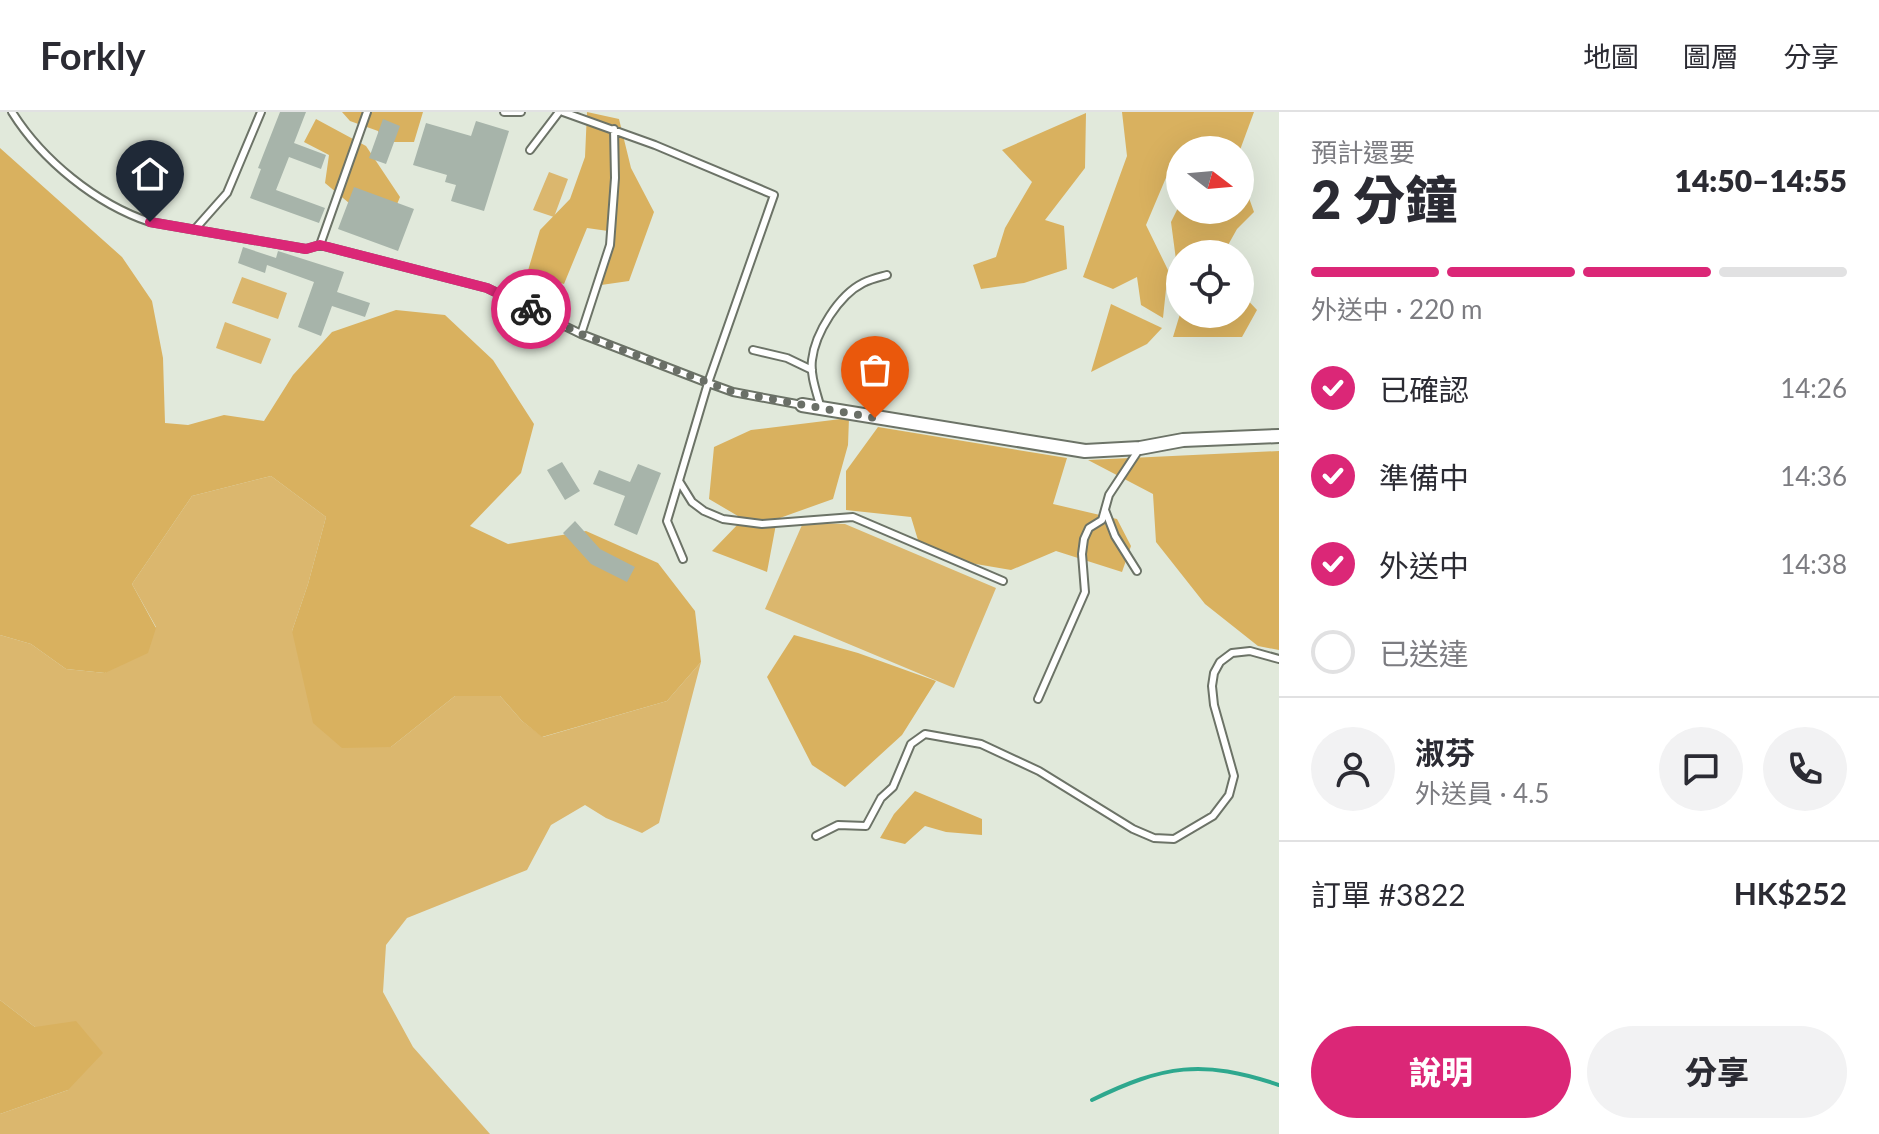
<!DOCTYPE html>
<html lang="zh-TW">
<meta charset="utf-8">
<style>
:root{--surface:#fff;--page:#f2f2f3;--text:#2b2b33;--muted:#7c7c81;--line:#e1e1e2;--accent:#db2777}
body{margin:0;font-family:Lato,"Noto Sans TC",sans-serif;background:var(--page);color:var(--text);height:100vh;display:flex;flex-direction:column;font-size:30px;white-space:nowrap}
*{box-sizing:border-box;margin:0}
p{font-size:26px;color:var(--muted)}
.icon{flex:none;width:44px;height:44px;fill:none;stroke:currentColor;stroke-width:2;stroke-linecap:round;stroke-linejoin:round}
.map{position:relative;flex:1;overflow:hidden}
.panel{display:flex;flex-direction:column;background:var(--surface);width:600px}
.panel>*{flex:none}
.needle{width:52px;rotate:106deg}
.buttons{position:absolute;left:1166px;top:24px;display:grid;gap:16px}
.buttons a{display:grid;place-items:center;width:88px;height:88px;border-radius:50%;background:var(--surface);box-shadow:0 8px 32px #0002;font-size:40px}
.pin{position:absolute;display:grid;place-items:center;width:68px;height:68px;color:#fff;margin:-82px -34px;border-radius:50% 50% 50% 0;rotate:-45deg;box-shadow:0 0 8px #0007}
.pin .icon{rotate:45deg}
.courier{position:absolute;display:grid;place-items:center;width:80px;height:80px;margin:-40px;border:6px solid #db2777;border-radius:50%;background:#fff;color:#222;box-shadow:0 2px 10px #0007}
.head em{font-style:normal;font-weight:800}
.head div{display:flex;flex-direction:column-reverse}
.head{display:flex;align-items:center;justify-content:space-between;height:136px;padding:0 32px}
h1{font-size:52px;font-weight:800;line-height:60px}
.bar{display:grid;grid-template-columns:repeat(4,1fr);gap:12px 8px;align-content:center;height:96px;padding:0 32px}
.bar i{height:10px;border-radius:6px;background:var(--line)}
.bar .on{background:var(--accent)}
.bar p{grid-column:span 4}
.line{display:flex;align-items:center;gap:20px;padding:0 32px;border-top:2px solid var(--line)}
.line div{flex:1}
.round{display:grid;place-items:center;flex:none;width:84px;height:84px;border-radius:42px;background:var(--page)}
ol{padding:0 32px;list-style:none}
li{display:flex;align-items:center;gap:24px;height:88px}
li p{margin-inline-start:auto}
li .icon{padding:8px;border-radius:50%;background:var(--accent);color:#fff;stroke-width:4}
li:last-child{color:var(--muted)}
li i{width:44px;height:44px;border:4px solid var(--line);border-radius:50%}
.primary-button{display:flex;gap:16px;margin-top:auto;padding:16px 32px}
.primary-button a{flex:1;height:92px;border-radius:48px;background:var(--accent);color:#fff;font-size:32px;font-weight:800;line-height:92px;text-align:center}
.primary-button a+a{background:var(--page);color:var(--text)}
header{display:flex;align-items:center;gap:48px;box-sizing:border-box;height:112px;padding:0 40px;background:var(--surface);border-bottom:2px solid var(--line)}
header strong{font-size:38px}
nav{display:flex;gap:44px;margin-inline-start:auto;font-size:28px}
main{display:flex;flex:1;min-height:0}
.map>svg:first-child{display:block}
.green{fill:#dbb76e}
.forest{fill:#d9b15f}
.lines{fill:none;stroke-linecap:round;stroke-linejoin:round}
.stream{stroke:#2ea88e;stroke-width:4}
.building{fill:#a7b4aa}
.service-casing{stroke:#6c7367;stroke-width:10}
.minor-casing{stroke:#6c7367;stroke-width:16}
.service{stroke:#fff;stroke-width:6}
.minor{stroke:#fff;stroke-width:12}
.done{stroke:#6a6f67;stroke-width:8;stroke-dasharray:0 14.4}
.route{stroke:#db2777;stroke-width:10}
</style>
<header>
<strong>Forkly</strong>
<nav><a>地圖</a><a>圖層</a><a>分享</a></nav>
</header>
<main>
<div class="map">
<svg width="1279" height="1022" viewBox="0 0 1279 1022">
<rect width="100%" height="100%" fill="#e1e9db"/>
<path class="green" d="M549,60l19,7 -14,38 -21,-7z
M242,165l45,16 -9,26 -46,-16z
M225,210l46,17 -10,25 -45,-16z
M271,364l55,41 -18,67 -16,47 99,116 64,-51h45l22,25 21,16 124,-36 34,-39 -42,161 -17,10 -36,-15 -21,-13 -34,20 -24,45 -120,48 -21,27 -3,47 30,55 77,87h-490v-20l68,-24 -33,-63 -35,-27v-365l31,9 35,25 39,4 51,-46 -24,-43 60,-88z
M818,411l27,1 151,64 -42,100 -189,-79 37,-84z"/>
<path class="forest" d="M342,0h81l-9,30h-31l-5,-11 -28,-10z
M587,0l32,7 12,49 23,44 -25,69 -28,4 14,-53 -28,-4 -23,56 -37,-10 13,-44 30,-31 15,-42z
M1122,0h132l-14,38h-60v6l-4,-2 -30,71 22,45 -5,48 -22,-13 -4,-28 -24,12 -30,-12 44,-121z
M1086,1l-1,55 -40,52 19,6 3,43 -43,14 -43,6 -8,-24 23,-8 9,-29 27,-46 -30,-32z
M316,7l50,27 34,51 -15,36 -60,-50 4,-28 -25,-13z
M0,36l122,109 30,44 11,57 2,65 23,2 36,-10 40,6 29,-46 39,-43 64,-22 49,5 48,45 41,64 -13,49 -51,53 38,18 78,-13 72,32 37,48 6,51 -34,39 -125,36 -20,-16 -22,-25h-45l-64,51 -49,1 -29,-25 -21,-92 16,-47 18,-67 -55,-41 -79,20 -60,88 24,44 -8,25 -43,20 -39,-4 -35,-25 -31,-9z
M1240,61l14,39 -17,17 -14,25h-43v36l-9,-68 9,-18v6h60z
M1240,180l17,18 -15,27h-69l7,-23h60z
M1111,192l51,24 -15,16 -56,28z
M849,306l-1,27 -15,54 -56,20 -10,53 -55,-21 31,-32 -34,-20 5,-52 37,-17z
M878,315l189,31 -14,46 64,15 14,27 -9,26 -66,-21 -45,19 -41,-7 -49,-13 -10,-33 -65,-7v-39z
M1279,339v199l-21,-4 -53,-42 -49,-62 -3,-48 -65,-34z
M794,523l64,18 78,28 -34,54 -57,52 -33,-22 -45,-88z
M915,679l67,28v16l-36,-3 -21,-6 -20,18 -25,-6 14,-24z
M0,888l35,27 41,-6 27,32 -35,37 -68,24z"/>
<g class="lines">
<path class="stream" d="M1092,988c72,-35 110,-41 187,-15"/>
</g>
<path class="building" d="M280,0h26l-12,31 32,12 -5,14 -32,-12 -13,33 49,18 -6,15 -69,-25 11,-29 -3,-1z
M383,7l17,7 -14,38 -17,-6z
M476,9l33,10 -25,80 -33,-10 5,-16 -11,-3 2,-7 -34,-10 13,-42 45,13z
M354,75l60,22 -16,42 -60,-22z
M243,135l33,11 2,-7 66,21 -7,20 33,11 -5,14 -33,-11 -11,30 -23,-9 16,-45 -47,-17 -2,8 -27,-10z
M562,350l18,29 -15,9 -18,-30z
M638,352l23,9 -24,62 -23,-10 11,-29 -32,-12 6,-14 31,12z
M575,409l25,28 35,18 -8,15 -36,-18 -28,-31z"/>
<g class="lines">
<g class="service-casing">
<path id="service" d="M12,0c30,48 84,92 138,110l156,27 14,-4 167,43 94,46 127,49 25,9 69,13
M504,0h17
M563,0l92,33 119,50 -66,188 -41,138 16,38
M530,38l29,-38
M196,116l31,-35 34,-81
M320,133l47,-133
M581,222l29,-89 5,-67 -1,-49
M753,238l34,8 25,12
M821,297c-4,-16 -11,-33 -9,-49 3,-27 27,-65 51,-77 8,-4 17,-6 24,-8
M679,369l13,21 12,9 19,8 39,5 91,-7 150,64
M1105,398l10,26 22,35
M1038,587l47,-107 -3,-38 2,-15 5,-11 13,-8 7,-25 31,-47
M816,724l22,-11 28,1 15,-28 12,-11 18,-43 14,-10 56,10 58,27 94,58 21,9 20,1 39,-23 16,-21 5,-19 -20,-71 -2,-19 2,-13 6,-11 12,-9 18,-2 29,8"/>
</g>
<g class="minor-casing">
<path id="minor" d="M802,293l283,46 55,-3 43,-8 96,-4"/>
</g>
<use href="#service" class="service"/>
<use href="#minor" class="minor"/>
</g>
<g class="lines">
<path class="done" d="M531,197l50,25 152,58 142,26"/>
<path class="route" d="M150,110l156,27 14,-4 167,43 44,21"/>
</g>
</svg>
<div class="buttons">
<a><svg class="needle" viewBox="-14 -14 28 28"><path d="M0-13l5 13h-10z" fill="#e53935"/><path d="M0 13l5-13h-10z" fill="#7c7c81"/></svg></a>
<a><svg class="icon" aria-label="locate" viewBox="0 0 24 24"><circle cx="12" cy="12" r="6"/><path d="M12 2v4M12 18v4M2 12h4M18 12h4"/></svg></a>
</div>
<div class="pin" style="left:875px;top:306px;background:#ea580c"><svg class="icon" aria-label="bag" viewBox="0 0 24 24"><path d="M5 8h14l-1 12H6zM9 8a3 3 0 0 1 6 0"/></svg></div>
<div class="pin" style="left:150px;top:110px;background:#1f2937"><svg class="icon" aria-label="home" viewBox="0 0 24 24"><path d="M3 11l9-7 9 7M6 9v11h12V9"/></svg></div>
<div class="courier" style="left:531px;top:197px"><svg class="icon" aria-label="bike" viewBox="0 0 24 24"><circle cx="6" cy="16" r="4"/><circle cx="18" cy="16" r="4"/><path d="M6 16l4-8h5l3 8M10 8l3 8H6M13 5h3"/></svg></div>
</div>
<section class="panel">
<div class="head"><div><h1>2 分鐘</h1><p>預計還要</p></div><em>14:50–14:55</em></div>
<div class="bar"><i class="on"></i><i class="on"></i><i class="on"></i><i></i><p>外送中 · 220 m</p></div>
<ol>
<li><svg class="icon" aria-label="check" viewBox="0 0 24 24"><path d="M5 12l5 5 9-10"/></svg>已確認<p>14:26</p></li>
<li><svg class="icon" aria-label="check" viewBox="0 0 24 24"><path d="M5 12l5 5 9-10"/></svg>準備中<p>14:36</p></li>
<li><svg class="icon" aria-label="check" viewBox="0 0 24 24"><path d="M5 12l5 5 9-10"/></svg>外送中<p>14:38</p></li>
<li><i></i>已送達</li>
</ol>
<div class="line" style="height:144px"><a class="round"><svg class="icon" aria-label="person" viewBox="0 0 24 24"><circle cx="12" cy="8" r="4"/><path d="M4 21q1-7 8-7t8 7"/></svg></a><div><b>淑芬</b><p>外送員 · 4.5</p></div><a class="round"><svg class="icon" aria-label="chat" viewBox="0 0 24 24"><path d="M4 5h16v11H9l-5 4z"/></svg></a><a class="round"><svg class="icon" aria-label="phone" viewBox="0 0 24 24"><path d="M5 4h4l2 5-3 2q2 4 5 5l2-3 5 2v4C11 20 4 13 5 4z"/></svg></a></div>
<div class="line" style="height:104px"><div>訂單 #3822</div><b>HK$252</b></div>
<div class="primary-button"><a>說明</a><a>分享</a></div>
</section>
</main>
